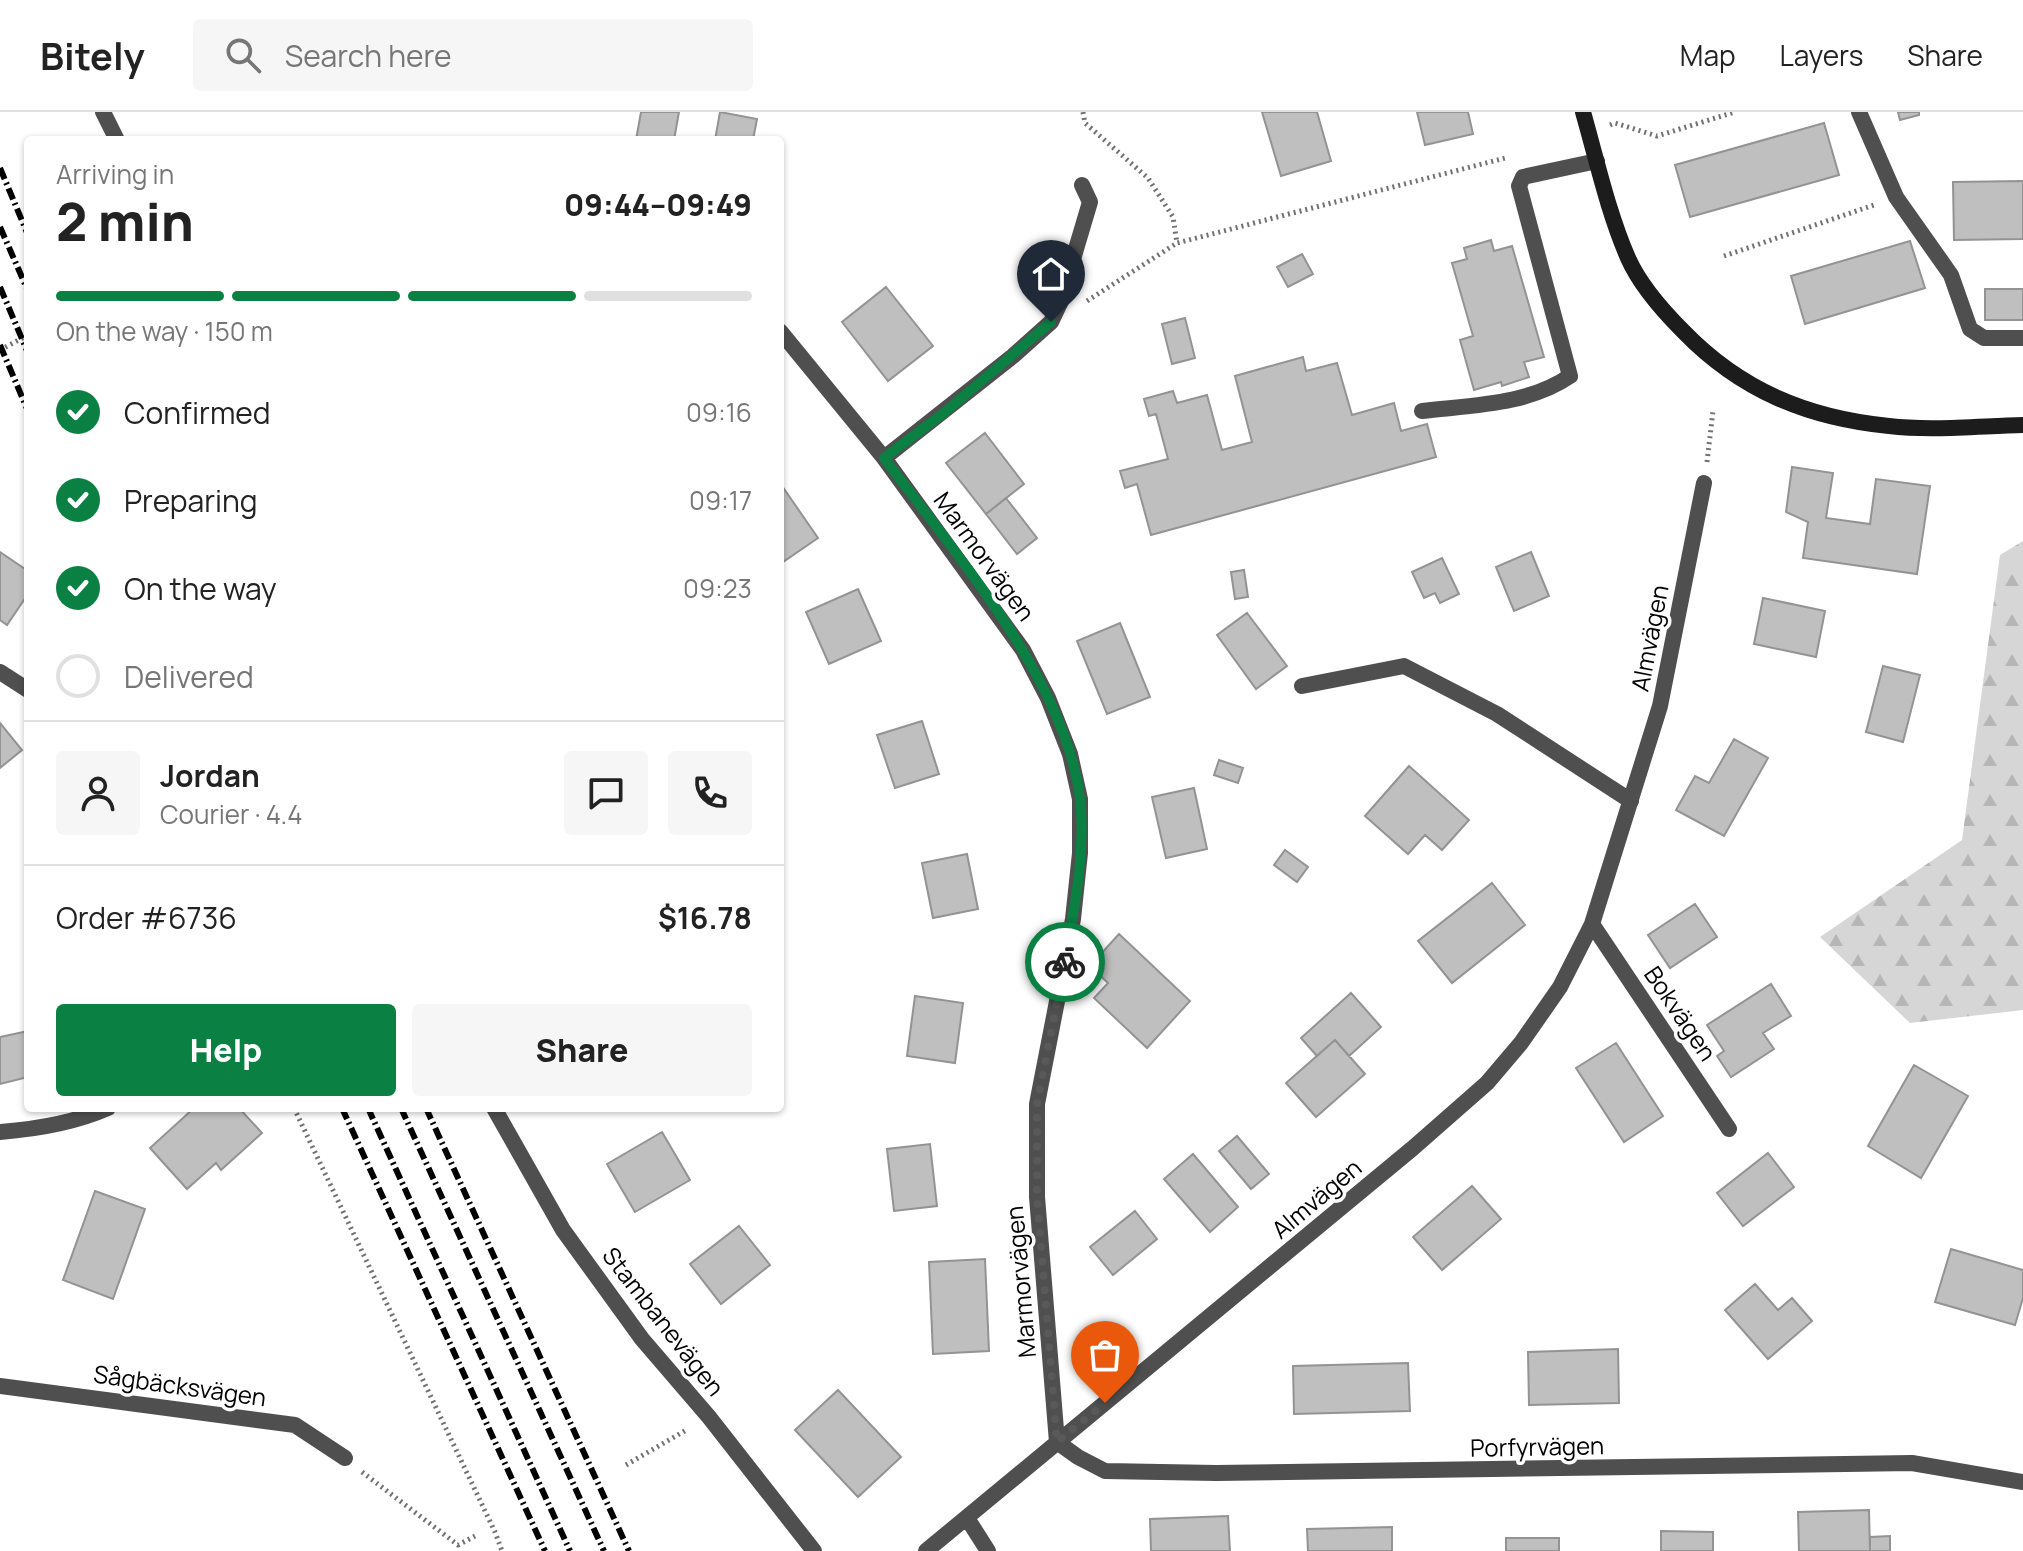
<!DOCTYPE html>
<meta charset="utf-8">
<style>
:root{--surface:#fff;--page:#f6f6f6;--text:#222;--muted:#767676;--line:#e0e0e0;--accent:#0b8043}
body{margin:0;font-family:Manrope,sans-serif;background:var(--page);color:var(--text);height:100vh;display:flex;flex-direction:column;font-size:30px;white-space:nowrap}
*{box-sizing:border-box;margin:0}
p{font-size:26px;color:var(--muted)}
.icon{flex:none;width:44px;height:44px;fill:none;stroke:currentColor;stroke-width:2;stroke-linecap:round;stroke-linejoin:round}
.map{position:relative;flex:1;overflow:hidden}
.side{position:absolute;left:24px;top:24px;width:760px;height:976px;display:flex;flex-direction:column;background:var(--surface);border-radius:8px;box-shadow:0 2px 6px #0004}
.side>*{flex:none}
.pin{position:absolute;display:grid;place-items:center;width:68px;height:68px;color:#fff;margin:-82px -34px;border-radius:50% 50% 50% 0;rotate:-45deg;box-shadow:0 0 8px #0007}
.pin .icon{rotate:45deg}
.courier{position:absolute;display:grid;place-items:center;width:80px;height:80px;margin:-40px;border:6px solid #0b8043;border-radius:50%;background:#fff;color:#222;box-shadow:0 2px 10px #0007}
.headline em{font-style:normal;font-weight:800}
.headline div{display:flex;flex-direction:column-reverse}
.headline{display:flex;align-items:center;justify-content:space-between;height:136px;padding:0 32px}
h1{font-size:52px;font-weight:800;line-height:60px}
.bar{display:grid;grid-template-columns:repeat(4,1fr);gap:12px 8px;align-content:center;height:96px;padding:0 32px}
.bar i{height:10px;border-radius:6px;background:var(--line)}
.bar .current{background:var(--accent)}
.bar p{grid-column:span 4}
.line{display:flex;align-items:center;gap:20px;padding:0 32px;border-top:2px solid var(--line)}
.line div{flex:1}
.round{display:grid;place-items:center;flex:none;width:84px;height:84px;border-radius:8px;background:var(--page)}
ol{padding:0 32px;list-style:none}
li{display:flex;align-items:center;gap:24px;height:88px}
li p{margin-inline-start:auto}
li .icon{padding:8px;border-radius:50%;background:var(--accent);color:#fff;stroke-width:4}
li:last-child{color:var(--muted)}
li i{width:44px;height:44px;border:4px solid var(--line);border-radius:50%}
.cta{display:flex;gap:16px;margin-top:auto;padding:16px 32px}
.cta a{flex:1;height:92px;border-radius:8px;background:var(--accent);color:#fff;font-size:32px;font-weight:800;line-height:92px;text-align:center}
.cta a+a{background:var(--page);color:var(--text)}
header{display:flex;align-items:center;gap:48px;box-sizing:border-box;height:112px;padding:0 40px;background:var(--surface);border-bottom:2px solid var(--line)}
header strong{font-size:38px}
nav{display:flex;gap:44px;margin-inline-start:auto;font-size:28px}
.search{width:560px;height:72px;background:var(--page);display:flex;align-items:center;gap:20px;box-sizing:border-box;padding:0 28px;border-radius:8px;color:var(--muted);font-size:30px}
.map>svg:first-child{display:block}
.forest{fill:url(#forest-firs)}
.building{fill:#bfbfbf;stroke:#939393;stroke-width:2}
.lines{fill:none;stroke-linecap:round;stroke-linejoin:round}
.path{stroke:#717171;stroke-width:5;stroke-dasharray:2 4;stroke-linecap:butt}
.lane{stroke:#4f4f4f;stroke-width:16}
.street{stroke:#4f4f4f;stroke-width:16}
.secondary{stroke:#1c1c1c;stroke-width:16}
.rail{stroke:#000;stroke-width:6;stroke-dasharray:12 4 2 4;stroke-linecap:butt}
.done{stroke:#595959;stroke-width:8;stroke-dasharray:0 14.4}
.route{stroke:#0b8043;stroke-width:10}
.labels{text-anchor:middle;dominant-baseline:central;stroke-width:7;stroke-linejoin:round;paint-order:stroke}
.street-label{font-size:24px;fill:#000;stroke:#fff}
</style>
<header>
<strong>Bitely</strong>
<div class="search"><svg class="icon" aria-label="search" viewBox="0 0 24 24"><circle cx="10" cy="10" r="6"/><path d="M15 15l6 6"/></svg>Search here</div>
<nav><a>Map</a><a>Layers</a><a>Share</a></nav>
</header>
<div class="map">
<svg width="2023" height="1439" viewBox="0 0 2023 1439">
<defs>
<pattern id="forest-firs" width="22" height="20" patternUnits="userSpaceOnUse" patternTransform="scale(2)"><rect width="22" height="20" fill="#d6d6d6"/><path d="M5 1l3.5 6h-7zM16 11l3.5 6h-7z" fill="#b6b6b6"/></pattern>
</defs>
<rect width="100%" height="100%" fill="#fff"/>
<path class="forest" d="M2023,429v469l-113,13 -90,-86 142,-97 38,-285z"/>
<path class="building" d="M641,0h38l-5,28h-38z
M720,0l37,7 -4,21h-38z
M1262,0h55l14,49 -50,15z
M1417,0h51l5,22 -48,11z
M1898,0h21v3l-19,5z
M1824,11l15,52 -149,42 -15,-52z
M2023,69v58l-69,1 -1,-58z
M1491,128l3,11 18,-5 32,111 -20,5 5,15 -27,9 -1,-4 -27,8 -14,-50 13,-4 -21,-73 15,-4 -3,-11z
M1910,129l15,47 -120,36 -14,-48z
M1302,142l11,20 -25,13 -11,-20z
M886,175l47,59 -45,35 -46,-59z
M1985,177h38v31h-38z
M1185,206l10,40 -23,6 -10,-40z
M1303,245l3,14 31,-8 15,52 42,-12 7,28 26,-7 9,33 -285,78 -14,-51 -12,4 -5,-17 48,-12 -12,-45 -7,2 -5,-17 29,-8 4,12 30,-8 15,55 30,-8 -17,-66z
M985,321l39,51 -38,30 -40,-51z
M1792,355l41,6 -7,45 44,6 6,-45 54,7 -13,88 -114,-16 5,-36 -22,-10z
M780,371l38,55 -38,26z
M1006,386l31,40 -20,16 -31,-40z
M0,440l28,19v23l-21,31 -7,-5z
M1531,440l18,44 -35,15 -18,-44z
M1442,446l17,36 -19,9 -5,-10 -11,5 -12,-26z
M1244,458l4,27 -13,2 -4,-27z
M858,477l23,52 -52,23 -23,-52z
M1763,486l62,13 -9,46 -62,-13z
M1247,501l40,53 -31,23 -39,-54z
M1120,511l30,74 -43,17 -30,-73z
M1883,554l37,9 -17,67 -37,-10z
M922,609l17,53 -44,14 -18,-53z
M0,611l22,27 -22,18z
M1734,627l34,19 -44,78 -48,-26 19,-34 14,7z
M1219,648l24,8 -5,15 -24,-8z
M1409,654l60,54 -27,30 -17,-15 -17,19 -43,-38z
M1194,676l13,61 -41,9 -14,-61z
M1285,738l23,17 -11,15 -23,-17z
M967,742l11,55 -45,9 -11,-55z
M1492,771l33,42 -73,58 -34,-42z
M1695,792l22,33 -47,31 -22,-33z
M1119,822l71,67 -43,47 -53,-50 14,-15 -18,-17z
M1771,872l20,32 -28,17 11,16 -43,28 -14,-21 7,-5 -17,-26z
M1351,881l30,34 -32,29 -14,-16 -18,16 -16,-18z
M915,884l48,7 -8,60 -48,-7z
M28,919v46l-28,7v-47z
M1335,928l30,34 -49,43 -30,-34z
M1616,931l47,73 -39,26 -48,-74z
M1914,953l54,31 -47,82 -53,-32z
M194,996h45l23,25 -41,37 -5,-7 -29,26 -37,-41z
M662,1020l28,48 -55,32 -28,-48z
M1237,1024l32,38 -18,15 -32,-38z
M930,1032l7,62 -43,5 -7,-62z
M1768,1041l26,34 -51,39 -26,-33z
M1193,1042l45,53 -28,25 -46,-53z
M1472,1074l29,33 -59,51 -29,-33z
M95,1079l50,18 -32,90 -50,-19z
M1135,1099l22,28 -44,36 -23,-28z
M739,1114l31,39 -49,39 -31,-40z
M1951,1137l72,21v28l-8,27 -80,-23z
M985,1147l4,92 -56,3 -4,-92z
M1755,1172l23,26 14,-12 20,23 -44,38 -43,-49z
M1618,1237l1,54 -90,2 -1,-53z
M1408,1251l2,48 -116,3 -1,-48z
M838,1278l63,67 -43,40 -63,-67z
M1869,1398l1,41h-71l-1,-39z
M1228,1404l2,35h-79l-1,-32z
M1392,1415v24h-84l-1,-22z
M1661,1419l52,1v19h-52z
M1890,1424v15h-20v-14z
M1506,1426h53v13h-53z"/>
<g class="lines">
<path class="path" d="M1083,0l2,11 63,55 25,39 4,26 328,-85
M1610,13l5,-2 42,13 78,-24
M1724,144l150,-51
M1087,189l90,-58
M0,238l28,-15
M1707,350l6,-51
M294,996l201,424 7,19
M626,1353l62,-36
M362,1360l96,73 17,-9"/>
<path class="lane" d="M1060,191l30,-101 -8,-17
M1422,299c50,-6 106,-6 148,-35l-51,-190 4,-9 74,-16
M1302,574l102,-20 93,48 134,87"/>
<path class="street" d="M103,0l14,28
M1859,0l37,85 55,78 19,54 14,9h39
M780,219l104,127 139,192 25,48 22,56 10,45v54l-7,66 -36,185v93l20,245 21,15 27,14 111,2 696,-10 111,19
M884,346l129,-102 38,-34 9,-19
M0,560l28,18
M1592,812l137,205
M494,996l69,122 79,109 67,78 105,134
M0,1020c38,-3 74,-9 108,-24
M0,1274l295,39 50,33
M967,1406l21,33
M926,1439l487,-403 74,-65 34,-40 39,-56 32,-63 68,-218 44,-223"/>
<path class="secondary" d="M1583,0c14,49 25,100 45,146 12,27 34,52 55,73 57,59 124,87 206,95 42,5 91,0 134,-1"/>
<path class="rail" d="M0,56l28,67
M0,115l28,64
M0,175l28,66
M0,233l28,66
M342,996l203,443
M368,996l202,443
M401,996l203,443
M426,996l203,443"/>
</g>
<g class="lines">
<path class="done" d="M1065,850l-28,142v93l20,245 48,-39"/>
<path class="route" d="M1051,210l-106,90 -61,46c70,94 181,221 196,340 6,53 -6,111 -15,164"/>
</g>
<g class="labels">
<g class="street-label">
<text transform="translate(985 444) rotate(54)">Marmorvägen</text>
<text transform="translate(1649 526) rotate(-79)">Almvägen</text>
<text transform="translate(1681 901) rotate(56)">Bokvägen</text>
<text transform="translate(1316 1086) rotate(-40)">Almvägen</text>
<text transform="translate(1020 1170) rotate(-95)">Marmorvägen</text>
<text transform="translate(664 1209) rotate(52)">Stambanevägen</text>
<text transform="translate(180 1273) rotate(8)">Sågbäcksvägen</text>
<text transform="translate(1537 1334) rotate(-1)">Porfyrvägen</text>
</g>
</g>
</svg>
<div class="pin" style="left:1105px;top:1291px;background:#ea580c"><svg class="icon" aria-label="bag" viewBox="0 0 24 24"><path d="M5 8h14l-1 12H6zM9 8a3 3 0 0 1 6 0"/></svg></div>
<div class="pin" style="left:1051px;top:210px;background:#1f2937"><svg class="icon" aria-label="home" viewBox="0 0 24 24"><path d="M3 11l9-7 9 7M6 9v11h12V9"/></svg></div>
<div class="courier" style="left:1065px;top:850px"><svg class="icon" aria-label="bike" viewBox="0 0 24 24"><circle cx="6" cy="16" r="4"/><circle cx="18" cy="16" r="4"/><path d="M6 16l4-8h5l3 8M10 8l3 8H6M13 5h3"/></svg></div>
<section class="side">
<div class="headline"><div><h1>2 min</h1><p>Arriving in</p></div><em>09:44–09:49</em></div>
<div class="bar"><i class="current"></i><i class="current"></i><i class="current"></i><i></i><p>On the way · 150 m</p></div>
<ol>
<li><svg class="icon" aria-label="check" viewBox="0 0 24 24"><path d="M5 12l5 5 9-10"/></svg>Confirmed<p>09:16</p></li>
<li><svg class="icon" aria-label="check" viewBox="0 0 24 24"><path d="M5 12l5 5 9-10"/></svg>Preparing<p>09:17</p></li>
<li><svg class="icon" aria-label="check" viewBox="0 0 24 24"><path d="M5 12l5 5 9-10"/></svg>On the way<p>09:23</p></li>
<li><i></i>Delivered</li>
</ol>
<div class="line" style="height:144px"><a class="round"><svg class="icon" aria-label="person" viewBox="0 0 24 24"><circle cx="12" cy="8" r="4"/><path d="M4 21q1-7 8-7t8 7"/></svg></a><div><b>Jordan</b><p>Courier · 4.4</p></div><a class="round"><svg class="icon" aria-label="chat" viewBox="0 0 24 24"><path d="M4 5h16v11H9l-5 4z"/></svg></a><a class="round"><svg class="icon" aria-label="phone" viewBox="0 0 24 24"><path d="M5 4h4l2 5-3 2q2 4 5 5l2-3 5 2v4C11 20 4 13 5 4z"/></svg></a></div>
<div class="line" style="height:104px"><div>Order #6736</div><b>$16.78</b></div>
<div class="cta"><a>Help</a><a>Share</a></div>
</section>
</div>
